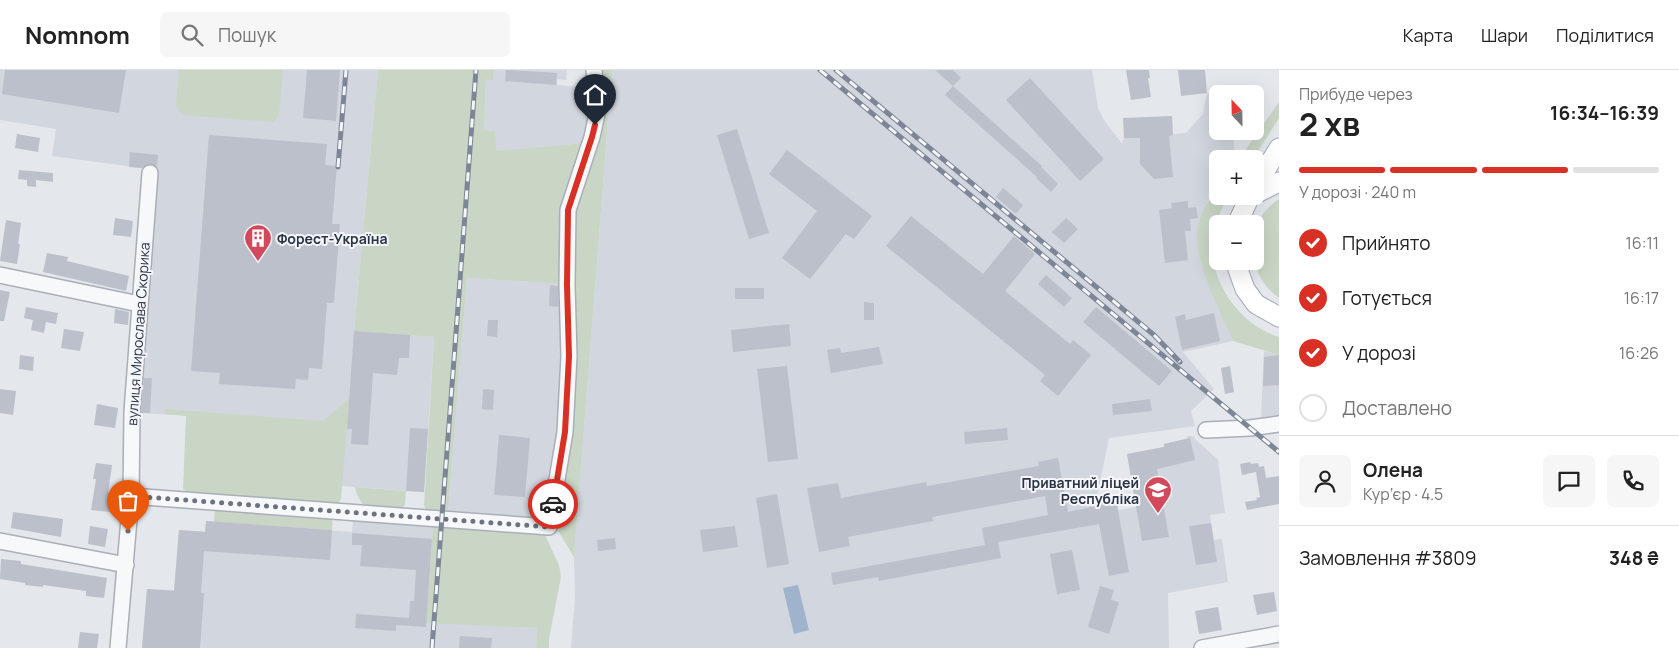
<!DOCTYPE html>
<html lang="uk">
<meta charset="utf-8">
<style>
:root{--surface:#fff;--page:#f6f6f6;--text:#222;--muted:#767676;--line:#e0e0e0;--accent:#d93025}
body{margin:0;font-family:Manrope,sans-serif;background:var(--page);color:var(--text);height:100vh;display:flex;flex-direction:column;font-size:19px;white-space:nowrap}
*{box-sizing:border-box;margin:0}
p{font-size:16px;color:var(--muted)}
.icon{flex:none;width:28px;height:28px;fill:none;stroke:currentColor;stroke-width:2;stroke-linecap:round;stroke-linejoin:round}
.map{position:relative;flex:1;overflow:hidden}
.sheet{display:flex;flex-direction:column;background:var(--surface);width:400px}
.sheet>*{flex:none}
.needle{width:32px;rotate:338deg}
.buttons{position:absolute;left:1209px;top:15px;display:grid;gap:10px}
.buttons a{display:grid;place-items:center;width:55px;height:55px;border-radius:8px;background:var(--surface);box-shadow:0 5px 20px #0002;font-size:25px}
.pin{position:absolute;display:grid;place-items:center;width:42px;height:42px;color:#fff;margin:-51px -21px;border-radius:50% 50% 50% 0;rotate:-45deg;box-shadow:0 0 5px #0007}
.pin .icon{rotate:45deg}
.courier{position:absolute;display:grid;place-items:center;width:50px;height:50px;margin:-25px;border:4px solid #d93025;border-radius:50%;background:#fff;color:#222;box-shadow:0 1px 6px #0007}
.head em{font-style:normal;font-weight:700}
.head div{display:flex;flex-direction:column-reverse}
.head{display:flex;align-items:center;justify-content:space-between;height:85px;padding:0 20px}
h1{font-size:32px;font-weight:700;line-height:38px}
.bar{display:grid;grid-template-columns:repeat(4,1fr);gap:8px 5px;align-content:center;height:60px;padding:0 20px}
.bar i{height:6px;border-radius:4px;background:var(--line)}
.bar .active{background:var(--accent)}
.bar p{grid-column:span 4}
.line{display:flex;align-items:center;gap:12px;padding:0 20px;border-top:1px solid var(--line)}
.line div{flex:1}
.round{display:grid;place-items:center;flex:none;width:52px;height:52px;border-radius:8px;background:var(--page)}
ol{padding:0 20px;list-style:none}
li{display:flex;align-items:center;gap:15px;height:55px}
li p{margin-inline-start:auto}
li .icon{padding:5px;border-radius:50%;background:var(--accent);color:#fff;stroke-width:4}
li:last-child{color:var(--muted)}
li i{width:28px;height:28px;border:2px solid var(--line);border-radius:50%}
header{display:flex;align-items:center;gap:30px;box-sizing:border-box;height:70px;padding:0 25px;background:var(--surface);border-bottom:1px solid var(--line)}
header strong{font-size:24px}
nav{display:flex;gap:28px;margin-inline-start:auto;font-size:18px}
.search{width:350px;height:45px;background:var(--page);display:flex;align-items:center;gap:12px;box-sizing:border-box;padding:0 18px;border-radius:8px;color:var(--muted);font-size:19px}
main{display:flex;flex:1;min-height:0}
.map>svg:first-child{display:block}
.built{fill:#d2d6de}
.green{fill:#c9d6c5}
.water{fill:#9fb4cc}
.building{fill:#bbc0ca}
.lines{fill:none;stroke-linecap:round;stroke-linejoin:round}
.minor-casing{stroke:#a9aeb7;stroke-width:18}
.major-casing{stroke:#a3abb8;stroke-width:21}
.minor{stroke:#f7f8fa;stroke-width:15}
.major{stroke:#fff;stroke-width:19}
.rail-casing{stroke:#7d8696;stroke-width:5}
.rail{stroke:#f4f6f9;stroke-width:3;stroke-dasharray:9;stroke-linecap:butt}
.done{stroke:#6c737f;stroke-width:5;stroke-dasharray:0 9}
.route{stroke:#d93025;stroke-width:6}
.labels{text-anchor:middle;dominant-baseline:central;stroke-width:4;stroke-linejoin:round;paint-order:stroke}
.poi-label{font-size:14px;font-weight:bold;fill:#2b3445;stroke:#f4f6f9;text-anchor:start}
.street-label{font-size:14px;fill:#2b3445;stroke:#f4f6f9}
</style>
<header>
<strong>Nomnom</strong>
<div class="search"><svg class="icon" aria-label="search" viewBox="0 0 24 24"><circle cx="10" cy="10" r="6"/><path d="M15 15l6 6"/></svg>Пошук</div>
<nav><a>Карта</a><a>Шари</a><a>Поділитися</a></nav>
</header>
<main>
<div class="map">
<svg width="1279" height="578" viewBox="0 0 1279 578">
<rect width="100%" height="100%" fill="#e4e7ec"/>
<path class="built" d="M0,0h378l-24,261 80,6 -10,155 -82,-6 -10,7 -120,-76 -73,-4 18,-243 -105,-14 4,-27 -56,-9z
M494,0h73l-1,10 -9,-1v6l35,3 1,6 -8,49 -89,9 -12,-21 2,-52h7z
M612,0h480l6,38 6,12 18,24 2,-6 62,-5 17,-19 4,-21 22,-2 1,3h-12v37h15l2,28h-17l-1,29 -10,14 -6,61 32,78 -50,11 31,37 -23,22 4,15 -86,12 -13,64 20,-3 2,11 18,-3 -9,-53 37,-7v-3l23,-5v-3h5l26,24 7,53 -15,2 4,25 8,-1 6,43 -60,11 1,55h-598l4,-50 -1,-41z
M467,208l96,6 -6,147 -9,79 -7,10 -93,-8z
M1264,281l15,4v62l-18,1z
M353,451l80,5 -7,96 111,6 -1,20h-394l5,-59 27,1 5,-60 34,2 1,-10 138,10z"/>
<path class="green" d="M179,0h104l-4,46 -6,6 -91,-7 -6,-9z
M378,0h116l-1,10 -7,-1 -2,52h11l1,20 89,-8 -22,141 -96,-6 -19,234 -21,-1 -3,-5 10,-169 -80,-6z
M596,0h16l-38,487 -20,-33 17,-313 26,-72z
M1279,32v16l-26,41h-14z
M1217,118l1,8h11c-8,12 -13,25 -16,39 -7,43 26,90 66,102v18l-46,-14c-13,-31 -37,-74 -36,-107 0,-15 12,-35 20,-46z
M1279,129v99c-13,-9 -21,-22 -25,-37h1c0,-27 -2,-45 24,-62z
M349,329l-8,101 -5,4 -147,-11 -6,-4 3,-73 -21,-2v-5l158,12z
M355,417l51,4 -1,14 -4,4 -37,-3 -7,-11z
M215,437l118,8 -1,15 -118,-8z
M433,456l111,7 15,32 2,12 -12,62v9h-13l1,-20 -111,-5z"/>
<path class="water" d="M798,515l11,45 -15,4 -11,-46z"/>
<path class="building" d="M5,0h121l-7,43 -117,-19z
M307,0h33l-4,51 -33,-3z
M506,0l51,3 -1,12 -51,-4z
M935,0h18l8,8 -8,8z
M1126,0h23l1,8h-2l3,19 -20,3z
M1178,0h27l2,23 -26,3z
M1030,8l74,81 -24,22 -74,-81z
M953,16l89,80 -1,1 17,17 -7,8 -15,-14 1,-1 -92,-82z
M1172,46l1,19 -4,1 4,41 -19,2 -14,-15v-26h-16l-1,-20z
M737,59l32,104 -20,6 -32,-104z
M17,64l23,4 -2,14 -23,-4z
M209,65l118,9 -2,21 12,1 -5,58h8l-6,79h-7l-5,66 -13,-1 -1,12 -12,-1 -1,10 -76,-5 1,-11 -29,-2z
M787,80l85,66 -18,23 -8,-5 -36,45 -28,-21 35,-47 -48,-37z
M130,82l28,3 -1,12 -7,-3 -8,4 -13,-1z
M19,100l34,3v9l-17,-2v7l-9,-1v-6l-9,-1z
M1003,118l20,17 -7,9 -20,-17z
M1188,131v7l8,-1 2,11 -8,1 1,12h-6l3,29 -23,3 -6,-53 13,-2 -1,-5z
M911,146l72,58 31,-38 21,18 -30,37 65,53 3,-4 18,15 -33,41 -18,-15 5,-6 -159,-129z
M115,148l18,3 -2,16 -18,-2z
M1066,148l12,11 -14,14 -12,-11z
M6,150l15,3 -3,21h2l-3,20 -17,-3z
M47,183l21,4 -1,4 62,15 -3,15 -83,-19z
M1046,205l26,23 -8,9 -26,-23z
M550,215l8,1v21l-9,-1z
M735,218h29v11h-29z
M0,220l10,2 -6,29h-4z
M864,232l10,1v17h-10z
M26,237l32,6 -2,11 -10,-2 -2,11 -13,-3 2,-10 -9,-2z
M1096,237l76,64 -13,15 -76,-64z
M115,239l14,3 -1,13 -14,-2z
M1214,243l6,28 -38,9 -7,-33 10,-3 1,6z
M488,250h10l-1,17 -10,-1z
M789,254l2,22 -58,6 -2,-22z
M64,259l20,3 -4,19 -19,-3z
M354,261l56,4 -1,23h-10l-2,17 -24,-2 -5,72 -17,-1 1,-15h-5z
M879,277l4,17 -52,9 -4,-23 13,-2 1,5z
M20,285l14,2 -1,14 -14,-2z
M1279,285v30l-16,1 1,-29z
M787,296l11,93 -30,3 -11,-93z
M1230,296l4,26 -9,2 -4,-26z
M144,308h8l-2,35h-9z
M0,319l16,2 -3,24 -13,-2z
M483,319l11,1 -1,20 -11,-1z
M1150,329l2,12 -39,4 -1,-11z
M97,334l21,4 -3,20 -21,-3z
M410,358l18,1 -4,63 -18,-1z
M1007,358l1,12 -43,4 -1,-12z
M499,365l31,3 -5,59 -31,-2z
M1190,368l5,22 -38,9 12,68 -27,4 -15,-87 37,-7v-3z
M1058,388l10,54 28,-6v-4l20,-3 13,73 -20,4 -10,-52 -101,18 3,16 -122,23 -1,-4 -45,8 -2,-12 154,-28 -3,-17 66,-13 -3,-19 -113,21 1,4 -85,16 2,9 -31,6 -12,-64 31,-5 3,15 85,-16 1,4 112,-20 -1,-4z
M1250,392l1,2 7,-1 1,4 5,-1 2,12 13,-2v28l-32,6 -2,-8 12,-2 -1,-2 4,-1 -4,-25 -14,3 -2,-11z
M96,393l16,2 -4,28 4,1 -2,18 -19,-2 5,-31h-3z
M777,424l12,70 -22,4 -11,-70z
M13,442l50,7 -2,18 -50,-9z
M206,451l126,9 -2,30 -126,-9 -3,42h3l-4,55h-58l5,-59 27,2 5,-61 26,2z
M1211,453l6,39 -21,3 -7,-39z
M90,456l18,3 -3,18 -17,-3z
M735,456l3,21 -35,5 -3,-22z
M352,463l80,6 -6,88 -30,-2v6l-41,-3 1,-14 53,4 1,-17h4l2,-31 -56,-4 2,-21h-10z
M615,468l1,11 -18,2 -1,-11z
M1072,480l8,40 -23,4 -7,-40z
M1,489l20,2v3l86,14 -3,20 -18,-2v-5l-43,-6v2l-18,-2v-2l-25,-4z
M1100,516l14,4 -3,10 8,2 -10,32 -21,-7z
M1274,522l3,19 -20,4 -4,-20z
M1218,537l4,23 -23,4 -4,-23z
M80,562l19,2 -2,14h-19z
M460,566l32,2 -1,10h-32z"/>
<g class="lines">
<g class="minor-casing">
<path id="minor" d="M0,205l139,29
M1206,360l44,-2 29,-4
M131,426l418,31 16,-95 4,-76 -2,-71 1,-75 24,-73 5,-23 -3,-44
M0,471l126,24
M118,578l13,-152 1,-84 18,-239
M1202,578l77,-14"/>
</g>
<g class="major-casing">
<path id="major" d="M1255,117l24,-39
M1255,124l24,-12
M1237,154l13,-28
M1235,191l10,28 11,15 23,13"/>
</g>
<use href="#minor" class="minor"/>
<use href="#major" class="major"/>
<g class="rail-casing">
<path id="rail" d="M820,0l459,382
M836,0l318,265 26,27
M338,97l8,-97
M432,578l44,-578"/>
</g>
<use href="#rail" class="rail"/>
</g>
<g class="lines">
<path class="done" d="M128,461l3,-35 418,31 4,-23"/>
<path class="route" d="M553,434l12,-72 4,-76 -2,-71 1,-75 24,-73 3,-12"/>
</g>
<defs>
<g id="building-pin" transform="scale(1.4375)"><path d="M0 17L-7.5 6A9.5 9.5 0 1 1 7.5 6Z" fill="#d1495b" stroke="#f4f6f9"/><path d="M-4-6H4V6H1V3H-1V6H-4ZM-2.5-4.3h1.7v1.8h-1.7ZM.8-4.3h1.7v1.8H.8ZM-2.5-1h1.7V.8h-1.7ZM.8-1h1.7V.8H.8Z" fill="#fff"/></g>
<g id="school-pin" transform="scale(1.4375)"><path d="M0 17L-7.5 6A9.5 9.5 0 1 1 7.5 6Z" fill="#d1495b" stroke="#f4f6f9"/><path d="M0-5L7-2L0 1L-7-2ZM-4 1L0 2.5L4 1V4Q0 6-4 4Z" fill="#fff"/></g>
</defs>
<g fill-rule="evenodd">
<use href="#building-pin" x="258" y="168"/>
<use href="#school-pin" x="1158" y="420"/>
</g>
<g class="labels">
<g class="poi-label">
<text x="277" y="168">Форест-Україна</text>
<text x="1139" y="412" text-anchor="end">Приватний ліцей<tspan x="1139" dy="16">Республіка</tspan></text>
</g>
<g class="street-label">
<text transform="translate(138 264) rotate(-86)">вулиця Мирослава Скорика</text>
</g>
</g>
</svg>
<div class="buttons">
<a><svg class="needle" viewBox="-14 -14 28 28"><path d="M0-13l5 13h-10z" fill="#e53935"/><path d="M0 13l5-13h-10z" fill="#767676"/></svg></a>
<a>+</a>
<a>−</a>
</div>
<div class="pin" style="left:128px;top:461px;background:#ea580c"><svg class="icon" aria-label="bag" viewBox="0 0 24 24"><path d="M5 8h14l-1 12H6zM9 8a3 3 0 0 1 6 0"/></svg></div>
<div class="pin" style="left:595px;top:55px;background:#1f2937"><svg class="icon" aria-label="home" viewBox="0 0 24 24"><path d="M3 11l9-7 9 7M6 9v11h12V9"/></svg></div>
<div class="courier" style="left:553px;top:434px"><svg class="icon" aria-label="car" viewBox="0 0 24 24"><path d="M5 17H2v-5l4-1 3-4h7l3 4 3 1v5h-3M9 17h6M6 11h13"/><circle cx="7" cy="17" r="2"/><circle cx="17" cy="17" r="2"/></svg></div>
</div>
<section class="sheet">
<div class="head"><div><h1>2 хв</h1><p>Прибуде через</p></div><em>16:34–16:39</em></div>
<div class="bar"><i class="active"></i><i class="active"></i><i class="active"></i><i></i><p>У дорозі · 240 m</p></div>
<ol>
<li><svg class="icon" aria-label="check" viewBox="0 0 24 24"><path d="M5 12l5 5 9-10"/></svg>Прийнято<p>16:11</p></li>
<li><svg class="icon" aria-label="check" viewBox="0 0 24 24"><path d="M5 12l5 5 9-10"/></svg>Готується<p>16:17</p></li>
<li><svg class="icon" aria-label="check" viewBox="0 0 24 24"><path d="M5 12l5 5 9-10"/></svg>У дорозі<p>16:26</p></li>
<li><i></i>Доставлено</li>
</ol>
<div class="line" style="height:90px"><a class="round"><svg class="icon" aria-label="person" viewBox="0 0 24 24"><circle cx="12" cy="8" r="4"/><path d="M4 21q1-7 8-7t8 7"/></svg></a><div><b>Олена</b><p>Кур’єр · 4.5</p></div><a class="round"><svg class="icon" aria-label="chat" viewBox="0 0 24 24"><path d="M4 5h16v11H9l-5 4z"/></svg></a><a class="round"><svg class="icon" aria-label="phone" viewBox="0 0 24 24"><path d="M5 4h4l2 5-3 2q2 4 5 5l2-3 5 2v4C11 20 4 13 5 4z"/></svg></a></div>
<div class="line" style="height:65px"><div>Замовлення #3809</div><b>348 ₴</b></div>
</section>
</main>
